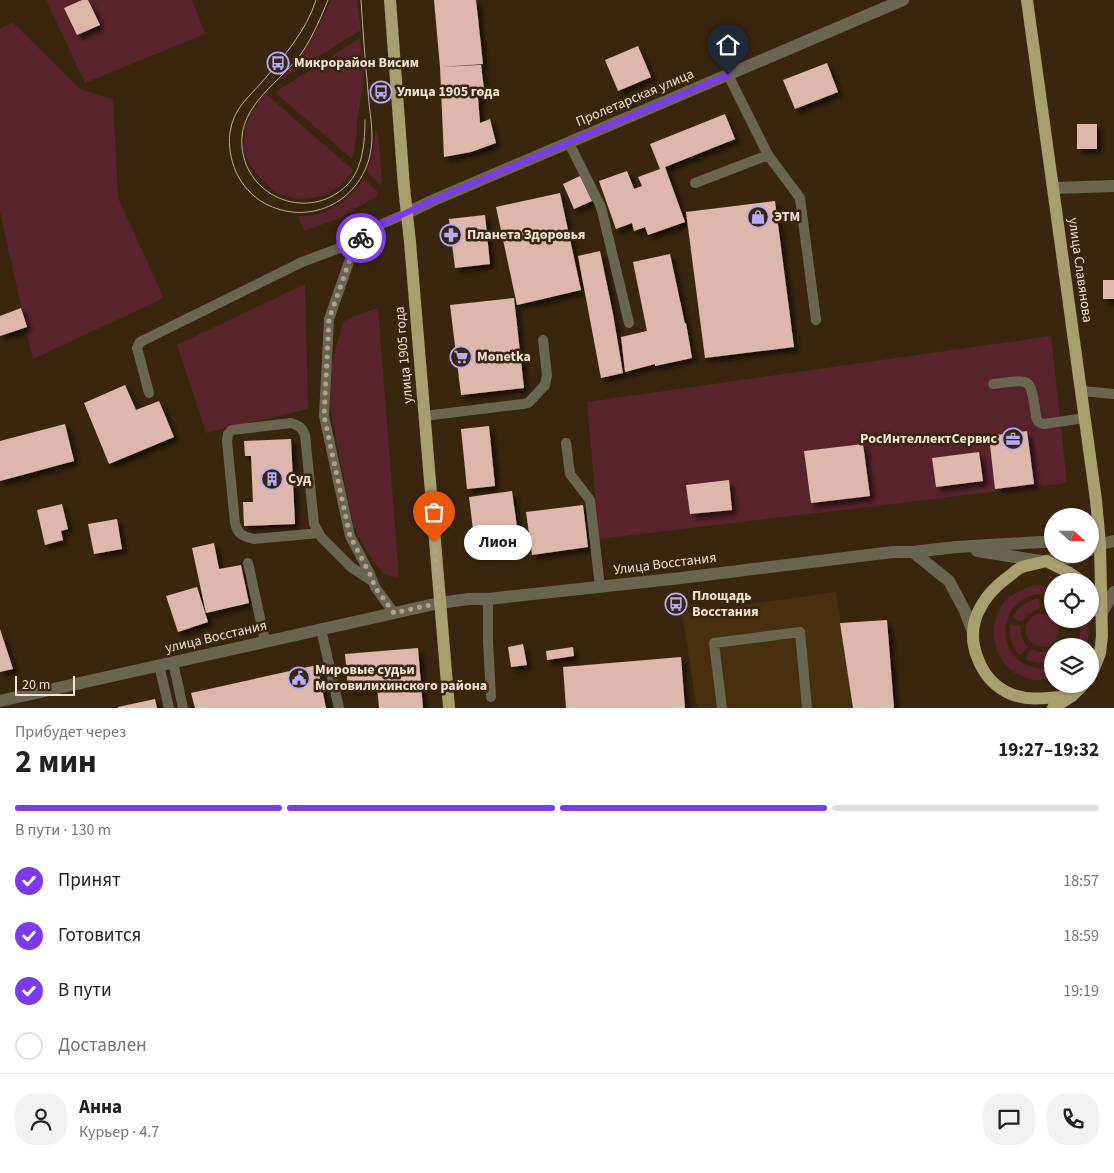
<!DOCTYPE html>
<html lang="ru">
<meta charset="utf-8">
<style>
:root{--surface:#fff;--page:#f2f2f2;--text:#202124;--muted:#757577;--line:#e0e0e0;--accent:#7c3aed}
body{margin:0;font-family:"Source Sans 3",sans-serif;background:var(--page);color:var(--text);height:100vh;display:flex;flex-direction:column;font-size:19px;white-space:nowrap}
*{box-sizing:border-box;margin:0}
p{font-size:16px;color:var(--muted)}
.icon{flex:none;width:28px;height:28px;fill:none;stroke:currentColor;stroke-width:2;stroke-linecap:round;stroke-linejoin:round}
.map{position:relative;height:708px;overflow:hidden}
.panel{display:flex;flex-direction:column;background:var(--surface);flex:1}
.panel>*{flex:none}
.needle{width:32px;rotate:111deg}
.controls{position:absolute;left:1044px;top:508px;display:grid;gap:10px}
.controls a{display:grid;place-items:center;width:55px;height:55px;border-radius:50%;background:var(--surface);box-shadow:0 1px 4px #0004;font-size:25px}
.scale{position:absolute;left:15px;bottom:12px;width:60px;box-sizing:border-box;padding-left:5px;border:2px solid #f0e2d4;border-top:0;font-size:14px;line-height:18px;white-space:nowrap;color:#f0e2d4;-webkit-text-stroke:4px #3a260e;paint-order:stroke}
.pin{position:absolute;display:grid;place-items:center;width:42px;height:42px;color:#fff;margin:-51px -21px;border-radius:50% 50% 50% 0;rotate:-45deg;box-shadow:0 0 5px #0007}
.pin .icon{rotate:45deg}
.courier{position:absolute;display:grid;place-items:center;width:50px;height:50px;margin:-25px;border:4px solid #7c3aed;border-radius:50%;background:#fff;color:#222;box-shadow:0 1px 6px #0007}
.bubble{position:absolute;height:35px;border-radius:18px;background:var(--surface);box-shadow:0 1px 4px #0004;font-size:16px;font-weight:700;line-height:35px;text-align:center}
.overview em{font-style:normal;font-weight:700}
.overview div{display:flex;flex-direction:column-reverse}
.overview{display:flex;align-items:center;justify-content:space-between;height:85px;padding:0 15px}
h1{font-size:32px;font-weight:700;line-height:38px}
.bar{display:grid;grid-template-columns:repeat(4,1fr);gap:8px 5px;align-content:center;height:60px;padding:0 15px}
.bar i{height:6px;border-radius:4px;background:var(--line)}
.bar .selected{background:var(--accent)}
.bar p{grid-column:span 4}
.line{display:flex;align-items:center;gap:12px;padding:0 15px;border-top:1px solid var(--line)}
.line div{flex:1}
.round{display:grid;place-items:center;flex:none;width:52px;height:52px;border-radius:20px;background:var(--page)}
ol{padding:0 15px;list-style:none}
li{display:flex;align-items:center;gap:15px;height:55px}
li p{margin-inline-start:auto}
li .icon{padding:5px;border-radius:50%;background:var(--accent);color:#fff;stroke-width:4}
li:last-child{color:var(--muted)}
li i{width:28px;height:28px;border:2px solid var(--line);border-radius:50%}
.map>svg:first-child{display:block}
.built{fill:#482f10}
.green{fill:#59232c}
.building{fill:#ddb7aa;filter:url(#shadow)}
.lines{fill:none;stroke-linecap:round;stroke-linejoin:round}
.service{stroke:#6a654e;stroke-width:10}
.minor{stroke:#6a654e;stroke-width:12}
.tertiary{stroke:#6a654e;stroke-width:12}
.primary{stroke:#a99e6e;stroke-width:12}
.tram{stroke:#beaf9e;stroke-width:1}
.done{stroke:#b0a08f;stroke-width:5;stroke-dasharray:0 9}
.route{stroke:#7c3aed;stroke-width:6}
.labels{text-anchor:middle;dominant-baseline:central;stroke-width:5;stroke-linejoin:round;paint-order:stroke}
.poi-label{font-size:14px;font-weight:bold;fill:#f0e2d4;stroke:#3a260e;text-anchor:start}
.street-label{font-size:14px;fill:#f0e2d4;stroke:#3a260e}
</style>
<div class="map">
<svg width="1114" height="708" viewBox="0 0 1114 708">
<defs>
<filter id="shadow"><feDropShadow dx="4.5" dy="4.5" stdDeviation="2.5" flood-color="#0009"/></filter>
</defs>
<rect width="100%" height="100%" fill="#3a260e"/>
<path class="built" d="M836,592l17,116h-156l-15,-94z"/>
<path class="green" d="M46,0h146l13,34 -120,49z
M331,0h26l4,30 -85,52 28,-31 15,-25z
M12,22l68,67 33,10 5,99 46,100 -131,61 -33,-147v-183z
M360,38l4,42 -7,40v10l-3,23 -2,6 -75,-65v-3z
M266,94l87,76c-4,6 -9,13 -15,17 -29,20 -61,14 -81,-13 -6,-7 -11,-15 -13,-24 -1,-11 2,-24 6,-34 3,-8 11,-15 16,-22z
M375,130l3,2 4,49 -2,4 -13,-15c6,-13 8,-26 8,-40z
M364,178l14,14 -1,4 -37,22 -36,13 -6,-15c27,2 52,-15 66,-38z
M305,284l3,125 -102,24 -29,-88z
M378,308l21,270 -14,-3 -16,-20 -15,-27 -14,-68 -10,-54 1,-41 12,-43 9,-5z
M1051,336l16,147 -468,56 -12,-137z
M1034,585l18,2v8c-47,-10 -65,54 -23,71 8,3 16,3 23,1v12c-9,1 -17,2 -26,-1 -33,-10 -43,-55 -19,-79 8,-7 17,-10 27,-14z
M1039,598l1,11c-8,2 -13,5 -18,13l-10,-4c6,-12 15,-17 27,-20z
M1037,614c13,-1 25,6 21,20 -7,31 -54,-2 -21,-20z
M1078,619h9l2,11 -2,16h-10c3,-9 4,-18 1,-27z
M1010,624l11,2c-1,9 1,14 7,21l-8,8c-9,-9 -11,-19 -10,-31z
M1031,649c8,4 13,4 21,1v12c-10,3 -17,1 -27,-3z"/>
<path class="building" d="M82,0h6l12,25 -23,10 -13,-27z
M434,0h42l7,64 -43,3z
M638,46l13,31 -33,14 -13,-31z
M827,63l11,29 -43,17 -12,-29z
M481,65l4,32 -7,1 2,25 10,-4 6,24 -25,9 -27,5 -4,-90z
M725,114l10,25 -70,28 20,55 -37,13 -3,-8 -11,4 -2,-8 -16,6 -17,-48 28,-10 7,18 8,-3 -4,-9 22,-8 -10,-25z
M1077,124h20v25h-20z
M580,176l12,25 -18,8 -11,-25z
M560,193l21,97 -64,15 -21,-98z
M775,201l19,146 -89,11 -19,-146z
M485,215l5,49 -35,4 -6,-49z
M600,251l13,63 10,59 -22,5 -23,-122z
M670,254l15,70 1,-1 6,35 -37,8v-2l-30,8 -4,-35 26,-6 -14,-69z
M1103,280h11v19h-11z
M514,298l10,90 -63,7 -11,-90z
M21,308l6,19 -27,9v-20z
M125,385l11,25 23,-9 15,36 -65,27 -25,-61z
M65,424l9,37 -74,20v-40z
M489,426l6,60 -28,3 -6,-60z
M1027,431l7,53 -39,5 -6,-53z
M291,439l4,85 -51,2 -1,-24h10l-2,-46h-6l-1,-15z
M863,444l7,52 -59,7 -7,-52z
M979,452l4,29 -47,6 -4,-29z
M729,480l3,30 -42,4 -4,-29z
M512,491l8,57 -44,6 -7,-57z
M62,504l6,25 -7,2 2,9 -18,5 -8,-35z
M583,505l5,42 -56,8 -6,-43z
M117,519l5,30 -28,5 -6,-30z
M214,543l5,26 22,-4 8,38 -43,10 -14,-65z
M197,587l11,35 -30,10 -12,-36z
M887,620l7,88h-41l-13,-85z
M0,629l13,40 -13,3z
M523,644l4,21 -16,2 -3,-20z
M573,647l1,9 -27,4 -1,-9z
M418,648l5,60h-44l-2,-22 -29,3 -3,-35z
M681,657l4,51h-119l-3,-41z
M317,665l9,43h-131l-4,-15z
M155,699l2,9h-39v-1z"/>
<g class="lines">
<path class="service" d="M728,75l40,80 32,43 16,122
M569,143l32,64 28,116
M695,183l73,-28
M993,384c40,-5 37,-8 43,32 1,6 3,7 8,8l41,-6
M1082,391l32,3
M149,393l-12,-45 3,-6 162,-80 54,-20
M424,416l99,-12 5,-1 4,-4 13,-14 2,-10 -4,-35
M566,443l4,31 20,26 10,87
M319,533l-65,6c-11,-3 -16,-4 -19,-16l-8,-82 1,-7 4,-4 59,-7c8,3 11,4 14,12l9,89 7,13 30,30 21,14
M248,563l17,78
M488,599v42l3,56
M394,613l-19,-26 -5,-13 -20,-38 -26,-120 5,-97 27,-77 26,-18 25,-11
M321,629l18,79
M173,662l10,46
M159,665l10,43
M722,708l-8,-65 86,-11 7,76"/>
<path class="minor" d="M1054,188l60,-2
M407,213l27,-13 469,-200
M1090,550l10,-6 14,-3
M1046,561l32,-4 6,-3
M1101,614l13,-22"/>
<path class="tertiary" d="M977,551l64,10
M913,552l36,29 16,30 8,21
M0,701l439,-98 30,-4h19l193,-21 212,-26h20l43,-5 84,-5h12"/>
<path class="primary" d="M390,0l14,187 6,55 39,466
M1027,0l69,500 4,44 2,92 -2,17 -7,18 -3,4
M1090,594l10,18
M1072,696c-20,1 -42,6 -61,-2 -15,-6 -27,-19 -33,-35 -14,-33 3,-62 30,-82 4,-3 8,-7 12,-9 8,-4 18,-4 26,-7l22,11 13,9
M1053,708l19,-12 12,-12"/>
<path class="tram" d="M316,0c-10,32 -33,57 -54,82 -15,17 -28,26 -32,50 -2,14 1,28 6,40 6,13 16,24 28,31 44,24 95,0 106,-48 5,-22 -1,-43 -2,-64 -3,-30 -5,-61 -7,-91
M328,0c-7,17 -15,36 -25,51 -21,31 -65,53 -61,96 5,52 68,75 105,38 16,-16 18,-44 18,-65"/>
</g>
<g class="lines">
<path class="done" d="M361,238l-5,4 -27,77 -5,97 26,120 20,38 5,13 19,26 45,-10 -5,-61"/>
<path class="route" d="M361,238l21,-14 52,-24 294,-125"/>
</g>
<defs>
<g id="bus-ring" transform="scale(1.125)"><circle r="9.5" fill="#3a260e" stroke="#b4acf9" stroke-width="1.5"/><path d="M-5-6H5V4H4V6H2V4H-2V6H-4V4H-5ZM-3.5-4V0h7V-4ZM-3.5 1.2v1.5H-2V1.2ZM2 1.2v1.5H3.5V1.2Z" fill="#b4acf9"/></g>
<g id="shop-ring" transform="scale(1.125)"><circle r="9.5" fill="#3a260e" stroke="#b4acf9" stroke-width="1.5"/><path d="M-5-2.5h2.3a2.7 3.5 0 0 1 5.4 0H5L5.5 6h-11ZM-1.5-2.5h3a1.5 2.3 0 0 0-3 0Z" fill="#b4acf9"/></g>
<g id="pharmacy-ring" transform="scale(1.125)"><circle r="9.5" fill="#3a260e" stroke="#b4acf9" stroke-width="1.5"/><path d="M-2-6h4v4h4v4h-4v4h-4v-4h-4v-4h4Z" fill="#b4acf9"/></g>
<g id="supermarket-ring" transform="scale(1.125)"><circle r="9.5" fill="#3a260e" stroke="#b4acf9" stroke-width="1.5"/><path d="M-6-5.5h2.5l.6 2H6L4.5 2H-2.5L-4.4-4H-6ZM-1.5 3.2a1.3 1.3 0 1 0 .1 0ZM3 3.2a1.3 1.3 0 1 0 .1 0Z" fill="#b4acf9"/></g>
<g id="office-ring" transform="scale(1.125)"><circle r="9.5" fill="#3a260e" stroke="#b4acf9" stroke-width="1.5"/><path d="M-6-3h4V-5.5h4V-3h4V5H-6ZM-1-4.5V-3h2v-1.5ZM-6 0V1H6V0Z" fill="#b4acf9"/></g>
<g id="building-ring" transform="scale(1.125)"><circle r="9.5" fill="#3a260e" stroke="#b4acf9" stroke-width="1.5"/><path d="M-4-6H4V6H1V3H-1V6H-4ZM-2.5-4.3h1.7v1.8h-1.7ZM.8-4.3h1.7v1.8H.8ZM-2.5-1h1.7V.8h-1.7ZM.8-1h1.7V.8H.8Z" fill="#b4acf9"/></g>
<g id="civic-ring" transform="scale(1.125)"><circle r="9.5" fill="#3a260e" stroke="#b4acf9" stroke-width="1.5"/><path d="M-.6-6.5H3V-4.5H.6V-3L4-1V1h2V6H-6V1h2V-1L-.6-3ZM-1.2 2.5V6h2.4V2.5Z" fill="#b4acf9"/></g>
</defs>
<g fill-rule="evenodd">
<use href="#bus-ring" x="278" y="63"/>
<use href="#bus-ring" x="381" y="92"/>
<use href="#shop-ring" x="758" y="217"/>
<use href="#pharmacy-ring" x="451" y="235"/>
<use href="#supermarket-ring" x="461" y="357"/>
<use href="#office-ring" x="1013" y="439"/>
<use href="#building-ring" x="272" y="479"/>
<use href="#bus-ring" x="676" y="604"/>
<use href="#civic-ring" x="299" y="678"/>
</g>
<g class="labels">
<g class="poi-label">
<text x="294" y="63">Микрорайон Висим</text>
<text x="397" y="92">Улица 1905 года</text>
<text x="774" y="217">ЭТМ</text>
<text x="467" y="235">Планета Здоровья</text>
<text x="477" y="357">Monetka</text>
<text x="997" y="439" text-anchor="end">РосИнтеллектСервис</text>
<text x="288" y="479">Суд</text>
<text x="692" y="596">Площадь<tspan x="692" dy="16">Восстания</tspan></text>
<text x="315" y="670">Мировые судьи<tspan x="315" dy="16">Мотовилихинского района</tspan></text>
</g>
<g class="street-label">
<text transform="translate(635 98) rotate(-23)">Пролетарская улица</text>
<text transform="translate(1080 270) rotate(82)">улица Славянова</text>
<text transform="translate(404 355) rotate(-95)">улица 1905 года</text>
<text transform="translate(665 564) rotate(-7)">Улица Восстания</text>
<text transform="translate(216 637) rotate(-13)">улица Восстания</text>
</g>
</g>
</svg>
<div class="controls">
<a><svg class="needle" viewBox="-14 -14 28 28"><path d="M0-13l5 13h-10z" fill="#e53935"/><path d="M0 13l5-13h-10z" fill="#757577"/></svg></a>
<a><svg class="icon" aria-label="locate" viewBox="0 0 24 24"><circle cx="12" cy="12" r="6"/><path d="M12 2v4M12 18v4M2 12h4M18 12h4"/></svg></a>
<a><svg class="icon" aria-label="layers" viewBox="0 0 24 24"><path d="M12 4l9 5-9 5-9-5zM3 14l9 5 9-5"/></svg></a>
</div>
<div class="scale">20 m</div>
<div class="pin" style="left:434px;top:542px;background:#ea580c"><svg class="icon" aria-label="bag" viewBox="0 0 24 24"><path d="M5 8h14l-1 12H6zM9 8a3 3 0 0 1 6 0"/></svg></div>
<div class="pin" style="left:728px;top:75px;background:#1f2937"><svg class="icon" aria-label="home" viewBox="0 0 24 24"><path d="M3 11l9-7 9 7M6 9v11h12V9"/></svg></div>
<div class="courier" style="left:361px;top:238px"><svg class="icon" aria-label="bike" viewBox="0 0 24 24"><circle cx="6" cy="16" r="4"/><circle cx="18" cy="16" r="4"/><path d="M6 16l4-8h5l3 8M10 8l3 8H6M13 5h3"/></svg></div>
<div class="bubble" style="left:464px;top:525px;width:68px">Лион</div>
</div>
<section class="panel">
<div class="overview"><div><h1>2 мин</h1><p>Прибудет через</p></div><em>19:27–19:32</em></div>
<div class="bar"><i class="selected"></i><i class="selected"></i><i class="selected"></i><i></i><p>В пути · 130 m</p></div>
<ol>
<li><svg class="icon" aria-label="check" viewBox="0 0 24 24"><path d="M5 12l5 5 9-10"/></svg>Принят<p>18:57</p></li>
<li><svg class="icon" aria-label="check" viewBox="0 0 24 24"><path d="M5 12l5 5 9-10"/></svg>Готовится<p>18:59</p></li>
<li><svg class="icon" aria-label="check" viewBox="0 0 24 24"><path d="M5 12l5 5 9-10"/></svg>В пути<p>19:19</p></li>
<li><i></i>Доставлен</li>
</ol>
<div class="line" style="height:90px"><a class="round"><svg class="icon" aria-label="person" viewBox="0 0 24 24"><circle cx="12" cy="8" r="4"/><path d="M4 21q1-7 8-7t8 7"/></svg></a><div><b>Анна</b><p>Курьер · 4.7</p></div><a class="round"><svg class="icon" aria-label="chat" viewBox="0 0 24 24"><path d="M4 5h16v11H9l-5 4z"/></svg></a><a class="round"><svg class="icon" aria-label="phone" viewBox="0 0 24 24"><path d="M5 4h4l2 5-3 2q2 4 5 5l2-3 5 2v4C11 20 4 13 5 4z"/></svg></a></div>
</section>
